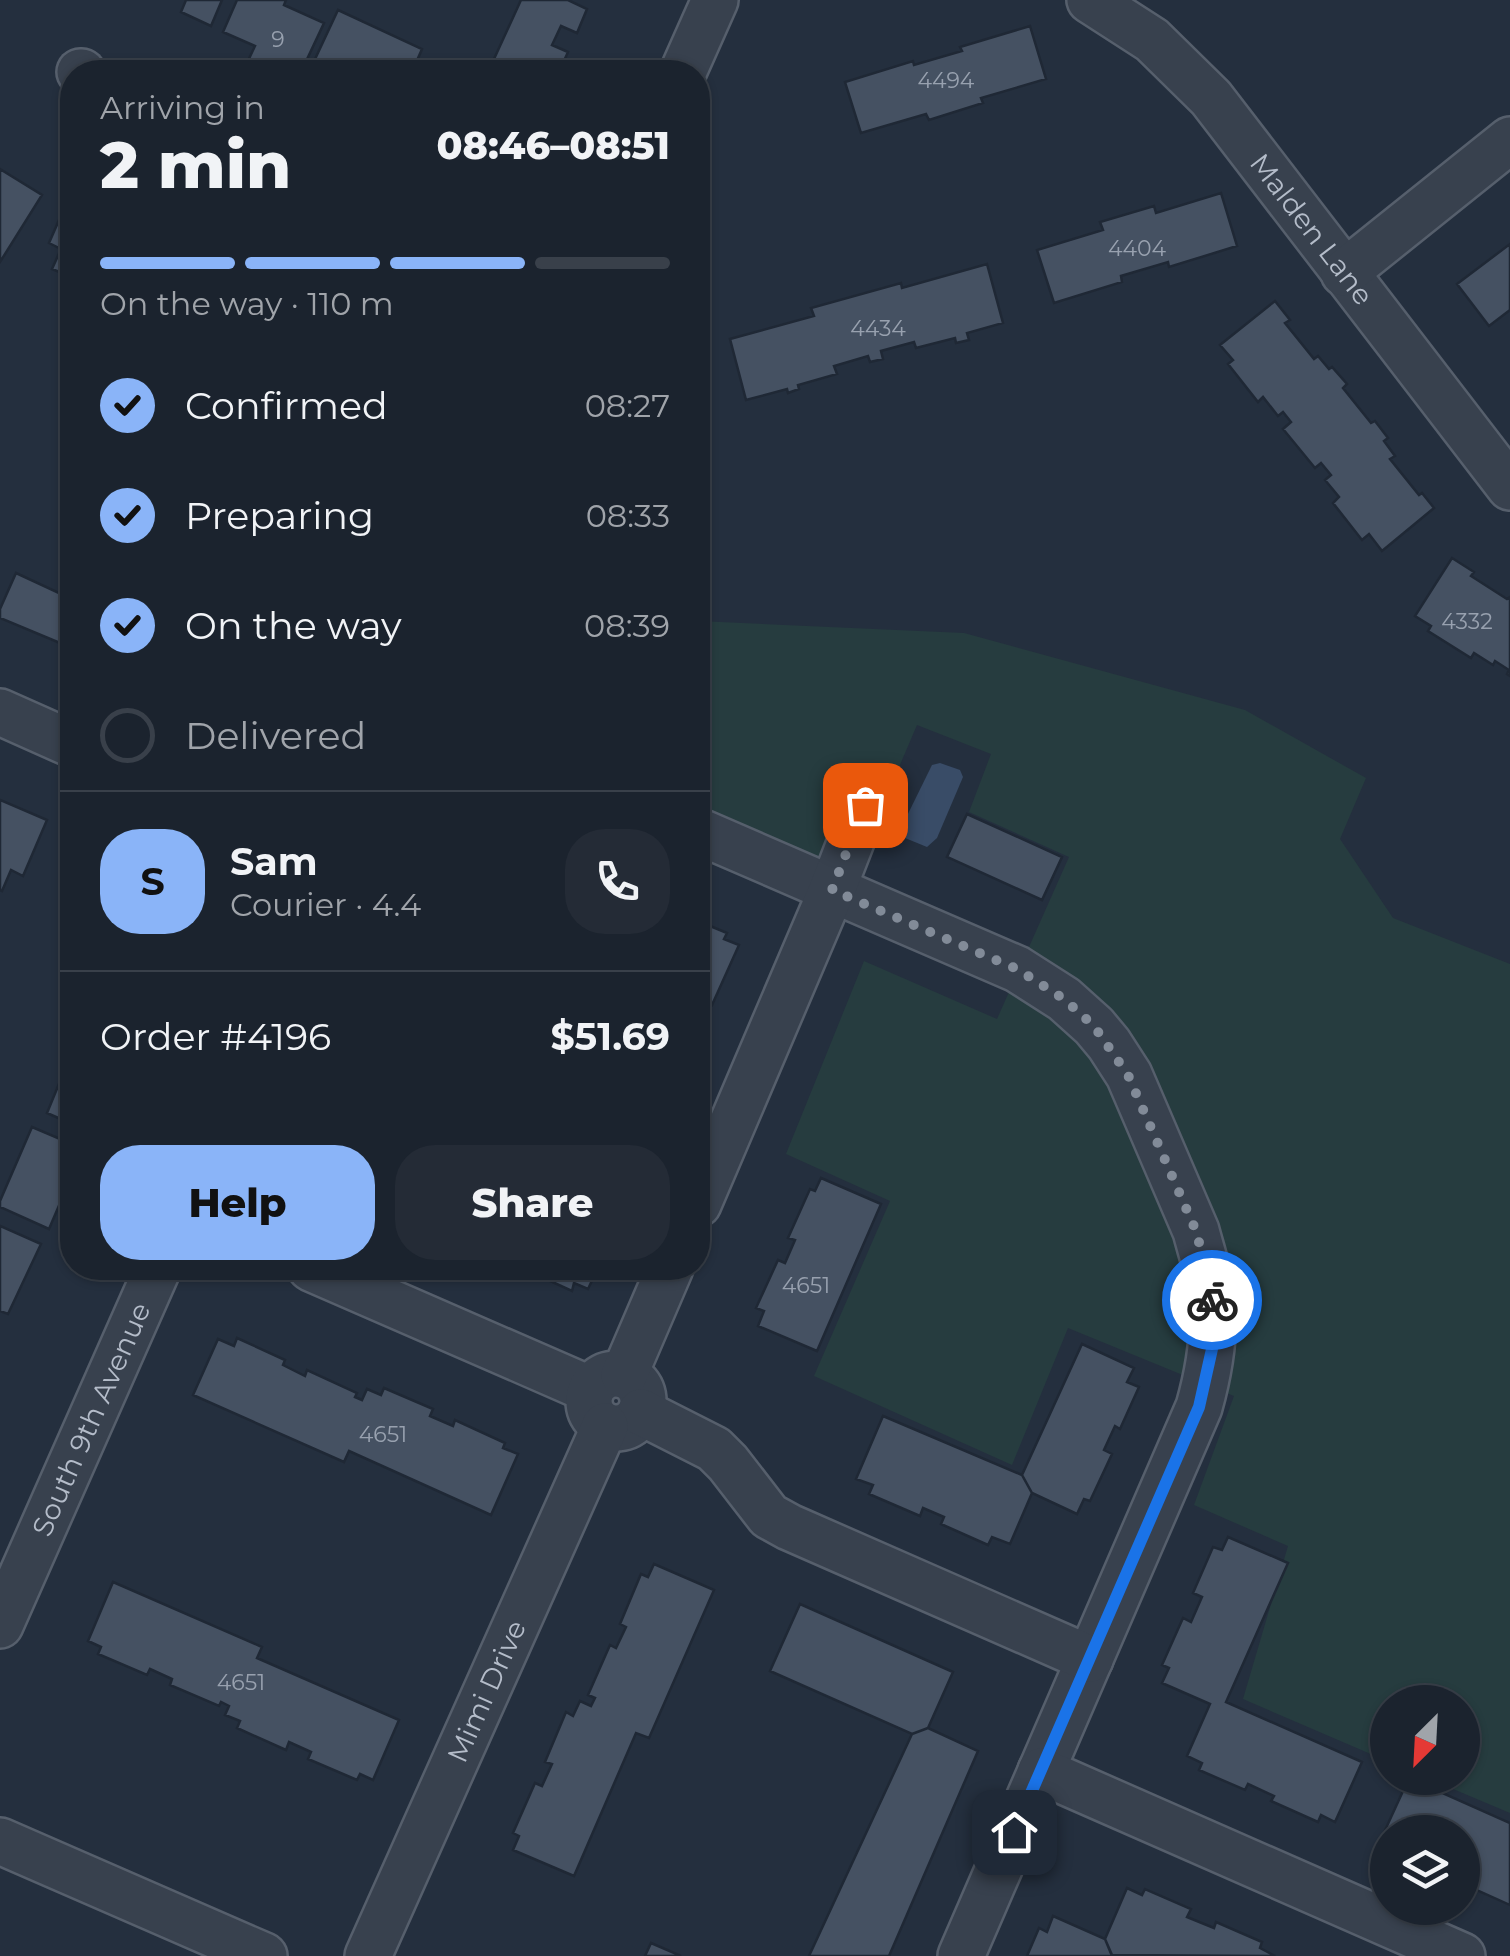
<!DOCTYPE html>
<meta charset="utf-8">
<style>
:root{--surface:#1b232e;--page:#242b36;--text:#f1f3f6;--muted:#a0a4aa;--line:#39404a;--accent:#8ab4f8}
body{margin:0;font-family:Montserrat,sans-serif;background:var(--page);color:var(--text);height:100vh;display:flex;flex-direction:column;font-size:38px;white-space:nowrap}
*{box-sizing:border-box;margin:0}
p{font-size:32px;color:var(--muted)}
.icon{flex:none;width:55px;height:55px;fill:none;stroke:currentColor;stroke-width:2;stroke-linecap:round;stroke-linejoin:round}
.map{position:relative;flex:1;overflow:hidden}
.side{position:absolute;left:60px;top:60px;width:650px;height:1220px;display:flex;flex-direction:column;background:var(--surface);border-radius:40px;box-shadow:0 2px 8px #0004,0 0 0 2px var(--line)}
.side>*{flex:none}
.needle{width:65px;rotate:204deg}
.tools{position:absolute;left:1370px;top:1685px;display:grid;gap:20px}
.tools a{display:grid;place-items:center;width:110px;height:110px;border-radius:50%;background:var(--surface);box-shadow:0 2px 8px #0004,0 0 0 2px var(--line);font-size:50px}
.pin{position:absolute;display:grid;place-items:center;width:85px;height:85px;color:#fff;margin:-42px;border-radius:20px;box-shadow:0 5px 15px #0006}
.courier{position:absolute;display:grid;place-items:center;width:100px;height:100px;margin:-50px;border:8px solid #1a73e8;border-radius:50%;background:#fff;color:#222;box-shadow:0 2px 12px #0007}
.head em{font-style:normal;font-weight:800}
.head div{display:flex;flex-direction:column-reverse}
.head{display:flex;align-items:center;justify-content:space-between;height:170px;padding:0 40px}
h1{font-size:65px;font-weight:800;line-height:75px}
.bar{display:grid;grid-template-columns:repeat(4,1fr);gap:15px 10px;align-content:center;height:120px;padding:0 40px}
.bar i{height:12px;border-radius:8px;background:var(--line)}
.bar .active{background:var(--accent)}
.bar p{grid-column:span 4}
.line{display:flex;align-items:center;gap:25px;padding:0 40px;border-top:2px solid var(--line)}
.line div{flex:1}
.round{display:grid;place-items:center;flex:none;width:105px;height:105px;border-radius:40px;background:var(--page)}
ol{padding:0 40px;list-style:none}
li{display:flex;align-items:center;gap:30px;height:110px}
li p{margin-inline-start:auto}
li .icon{padding:10px;border-radius:50%;background:var(--accent);color:#111;stroke-width:4}
li:last-child{color:var(--muted)}
li i{width:55px;height:55px;border:5px solid var(--line);border-radius:50%}
.cta{display:flex;gap:20px;margin-top:auto;padding:20px 40px}
.cta a{flex:1;height:115px;border-radius:40px;background:var(--accent);color:#111;font-size:40px;font-weight:800;line-height:115px;text-align:center}
.cta a+a{background:var(--page);color:var(--text)}
.map>svg:first-child{display:block}
.green{fill:#263c3f}
.water{fill:#394c67}
.building{fill:#455162;stroke:#1f2835;stroke-width:2.5}
.lines{fill:none;stroke-linecap:round;stroke-linejoin:round}
.minor-casing{stroke:#565f6c;stroke-width:50}
.minor{stroke:#38414e;stroke-width:45}
.done{stroke:#828b98;stroke-width:10;stroke-dasharray:0 18}
.route{stroke:#1a73e8;stroke-width:12}
.labels{text-anchor:middle;dominant-baseline:central;stroke-width:8;stroke-linejoin:round;paint-order:stroke}
.number-label{font-size:22px;fill:#98a1af}
.street-label{font-size:28px;fill:#b4bcc9;stroke:#1d2633}
</style>
<div class="map">
<svg width="1510" height="1956" viewBox="0 0 1510 1956">
<rect width="100%" height="100%" fill="#242f3e"/>
<path class="green" d="M698,621l266,12 281,77 121,68 -26,61 53,79 117,46v849l-83,-35h35v-76h-74l-1,59 -144,-62 45,-153 -94,-41 40,-109 -166,-68 -56,137 -198,-89 76,-175 -104,-47 78,-193 133,58 72,-162 -100,-45 22,-58 -74,-29 -64,150 -155,-68z"/>
<path class="water" d="M940,763l20,7 3,7 -26,61 -10,9 -22,-9 -2,-14 29,-59z"/>
<path class="building" d="M186,0h36l-11,26 -30,-14z
M237,0h49l-2,5 40,18 -23,49h-39l-16,-7 9,-19 -32,-14z
M521,0h47l19,9 -10,24 -16,-7 -9,19 16,7 -9,20h-35l-30,-13z
M338,10l84,39 -10,23h-103z
M1030,26l16,53 -65,19 2,5 -54,17 -3,-6 -65,19 -16,-51 68,-21 1,4 48,-14 -2,-4z
M0,169l42,26 -42,67z
M1221,193l16,53 -68,21 -1,-5 -47,14 1,6 -68,21 -17,-53 66,-20 -3,-8 54,-16 2,7z
M66,204l6,3v70l-20,-8 9,-20 -12,-6z
M1510,244v66l-21,16 -32,-42z
M987,264l16,59 -36,10 2,7 -13,3 -1,-5 -39,10 -2,-6 -33,9 2,8 -13,3 -2,-6 -34,10 3,8 -39,11 1,4 -11,4 -1,-4 -41,11 -16,-61 84,-23 -3,-8 90,-25 1,5z
M1275,301l15,19 -5,3 29,36 4,-3 11,13 3,-2 15,17 -4,4 28,35 4,-2 13,17 -4,3 11,15 -5,3 29,36 3,-2 12,15 -52,43 -13,-17 -7,6 -29,-37 6,-6 -14,-17 6,-5 -10,-12 -6,5 -32,-39 8,-7 -8,-10 -5,4 -15,-19 -5,5 -30,-38 5,-4 -13,-15z
M1452,558l22,14 -3,4 36,23 3,-2v79l-3,-2 2,-4 -14,-9 -2,4 -19,-12 -3,5 -43,-27 3,-5 -16,-10z
M16,573l56,26v49l-72,-30v-9z
M0,800l47,20 -24,56 -12,-6 -9,21 -2,-1z
M967,814l95,43 -20,43 -95,-43z
M698,921l29,12 -3,6 15,6 -27,60 -14,-6z
M72,1052v72l-25,-11z
M32,1127l40,17v31l-23,54 -49,-22v-6z
M821,1178l60,26 -64,147 -59,-25 6,-15 -8,-3 22,-48 7,3 10,-23 -7,-2 22,-49 5,2z
M0,1226l41,18 -33,70 -8,-3z
M522,1268h76l-10,21 -14,-6 -2,8z
M237,1338l48,22 -2,5 22,11 2,-6 50,23 -2,4 7,3 5,-11 14,6 3,-7 49,21 -3,7 23,10 2,-6 50,23 -2,5 15,6 -27,61 -142,-64 -5,11 -151,-67 25,-56 16,7z
M1082,1344l52,24 -7,14 12,5 -19,42 -5,-3 -11,24 8,4 -22,47 -6,-2 -7,15 -45,-21 -10,-18z
M883,1416l139,59 10,18 -22,51 -18,-7 -4,8 -47,-21 3,-7 -21,-9 -3,8 -51,-22 4,-9 -17,-6z
M1228,1537l60,26 -62,139 136,60 -27,60 -14,-7 -3,7 -47,-21 3,-5 -26,-12 -3,6 -46,-20 3,-7 -15,-7 23,-52 -48,-21 7,-15 -7,-3 21,-47 8,4 11,-25 -9,-4 20,-46 9,3z
M654,1564l60,26 -65,148 -13,-5 -62,143 -61,-26 6,-14 -6,-3 22,-50 7,3 10,-22 -7,-2 21,-50 7,4 7,-15 11,5 4,-8 -7,-3 22,-50 6,3 10,-21 -6,-3 21,-50 7,3z
M113,1582l149,65 -5,11 142,62 -26,60 -13,-6 -3,6 -49,-21 3,-7 -22,-10 -3,8 -49,-22 3,-7 -15,-6 4,-9 -8,-4 -2,4 -49,-21 2,-6 -22,-10 -3,6 -49,-21 3,-7 -13,-6z
M800,1604l153,68 -25,56 -16,6 -142,-63z
M928,1728l50,23 -89,205h-80l103,-222z
M1409,1778l101,45v82l-47,-21 3,-6 -4,-2v-44h-74v10l-7,-3z
M1127,1888l15,7 3,-6 46,20 -4,8 27,11 2,-6 46,20 -2,6 15,8 -163,-1 -7,-16z
M1053,1916l52,23 7,17h-85l12,-28 8,4z
M651,1943l30,13h-36z"/>
<g class="lines">
<g class="minor-casing">
<g id="minor">
<path id="s1" d="M1090,0l62,40 59,58 299,389"/>
<path d="M80,72h2"/>
<path d="M683,72l32,-72"/>
<path d="M1344,273l166,-133"/>
<path d="M0,712l72,32"/>
<path d="M698,831l319,138 47,30 30,27 15,18 20,31 67,156c5,19 11,37 14,55 7,41 0,82 -11,121l-238,549"/>
<path d="M698,1204l134,-314 33,-85"/>
<path d="M311,1268l280,122"/>
<circle cx="616" cy="1401" r="27"/>
<path d="M624,1375l46,-107"/>
<path d="M641,1412l73,37 14,14 41,53 20,11 301,132"/>
<path id="s2" d="M0,1625l158,-357"/>
<path d="M1041,1771l421,185"/>
<path d="M0,1841l264,115"/>
<path id="s3" d="M368,1956l237,-530"/>
</g>
</g>
<use href="#minor" class="minor"/>
</g>
<g class="lines">
<path class="done" d="M865,805l-33,85 185,79 47,30 30,27 34,49 68,156 14,53 2,16"/>
<path class="route" d="M1014,1832l185,-425 13,-58v-49"/>
</g>
<g class="labels">
<g class="number-label">
<text x="278" y="39">9</text>
<text x="946" y="80">4494</text>
<text x="1137" y="248">4404</text>
<text x="878" y="328">4434</text>
<text x="1467" y="621">4332</text>
<text x="806" y="1285">4651</text>
<text x="383" y="1434">4651</text>
<text x="241" y="1682">4651</text>
</g>
<g class="street-label">
<text stroke="none"><textPath href="#s1" startOffset="322">Malden Lane</textPath></text>
<text stroke="none"><textPath href="#s2" startOffset="225">South 9th Avenue</textPath></text>
<text stroke="none"><textPath href="#s3" startOffset="290">Mimi Drive</textPath></text>
</g>
</g>
</svg>
<div class="tools">
<a><svg class="needle" viewBox="-14 -14 28 28"><path d="M0-13l5 13h-10z" fill="#e53935"/><path d="M0 13l5-13h-10z" fill="#a0a4aa"/></svg></a>
<a><svg class="icon" aria-label="layers" viewBox="0 0 24 24"><path d="M12 4l9 5-9 5-9-5zM3 14l9 5 9-5"/></svg></a>
</div>
<div class="pin" style="left:865px;top:805px;background:#ea580c"><svg class="icon" aria-label="bag" viewBox="0 0 24 24"><path d="M5 8h14l-1 12H6zM9 8a3 3 0 0 1 6 0"/></svg></div>
<div class="pin" style="left:1014px;top:1832px;background:#1f2937"><svg class="icon" aria-label="home" viewBox="0 0 24 24"><path d="M3 11l9-7 9 7M6 9v11h12V9"/></svg></div>
<div class="courier" style="left:1212px;top:1300px"><svg class="icon" aria-label="bike" viewBox="0 0 24 24"><circle cx="6" cy="16" r="4"/><circle cx="18" cy="16" r="4"/><path d="M6 16l4-8h5l3 8M10 8l3 8H6M13 5h3"/></svg></div>
<section class="side">
<div class="head"><div><h1>2 min</h1><p>Arriving in</p></div><em>08:46–08:51</em></div>
<div class="bar"><i class="active"></i><i class="active"></i><i class="active"></i><i></i><p>On the way · 110 m</p></div>
<ol>
<li><svg class="icon" aria-label="check" viewBox="0 0 24 24"><path d="M5 12l5 5 9-10"/></svg>Confirmed<p>08:27</p></li>
<li><svg class="icon" aria-label="check" viewBox="0 0 24 24"><path d="M5 12l5 5 9-10"/></svg>Preparing<p>08:33</p></li>
<li><svg class="icon" aria-label="check" viewBox="0 0 24 24"><path d="M5 12l5 5 9-10"/></svg>On the way<p>08:39</p></li>
<li><i></i>Delivered</li>
</ol>
<div class="line" style="height:180px"><b class="round" style="background:var(--accent);color:#111">S</b><div><b>Sam</b><p>Courier · 4.4</p></div><a class="round"><svg class="icon" aria-label="phone" viewBox="0 0 24 24"><path d="M5 4h4l2 5-3 2q2 4 5 5l2-3 5 2v4C11 20 4 13 5 4z"/></svg></a></div>
<div class="line" style="height:130px"><div>Order #4196</div><b>$51.69</b></div>
<div class="cta"><a>Help</a><a>Share</a></div>
</section>
</div>
